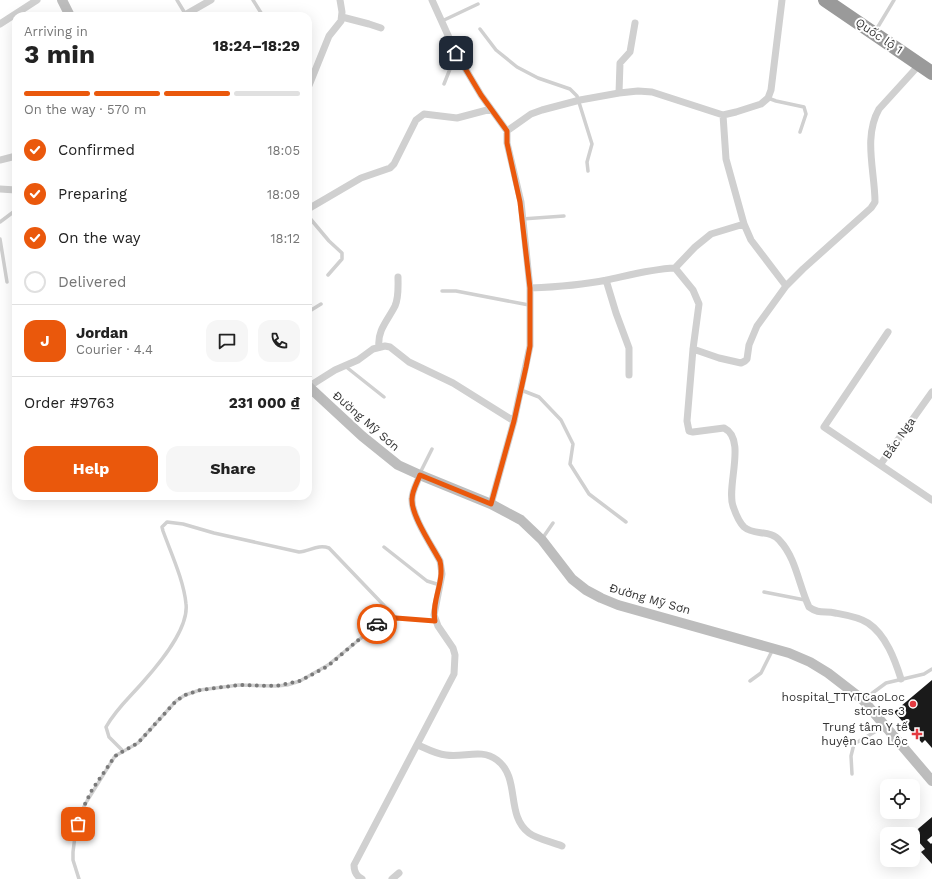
<!DOCTYPE html>
<meta charset="utf-8">
<style>
:root{--surface:#fff;--page:#f6f6f6;--text:#222;--muted:#767676;--line:#e0e0e0;--accent:#ea580c}
body{margin:0;font-family:"Work Sans",sans-serif;background:var(--page);color:var(--text);height:100vh;display:flex;flex-direction:column;font-size:15px;white-space:nowrap}
*{box-sizing:border-box;margin:0}
p{font-size:13px;color:var(--muted)}
.icon{flex:none;width:22px;height:22px;fill:none;stroke:currentColor;stroke-width:2;stroke-linecap:round;stroke-linejoin:round}
.map{position:relative;flex:1;overflow:hidden}
.drawer{position:absolute;left:12px;top:12px;width:300px;height:488px;display:flex;flex-direction:column;background:var(--surface);border-radius:12px;box-shadow:0 4px 16px #0002}
.drawer>*{flex:none}
.tools{position:absolute;left:880px;top:779px;display:grid;gap:8px}
.tools a{display:grid;place-items:center;width:40px;height:40px;border-radius:8px;background:var(--surface);box-shadow:0 4px 16px #0002;font-size:20px}
.pin{position:absolute;display:grid;place-items:center;width:34px;height:34px;color:#fff;margin:-17px;border-radius:8px;box-shadow:0 2px 6px #0006}
.courier{position:absolute;display:grid;place-items:center;width:40px;height:40px;margin:-20px;border:3px solid #ea580c;border-radius:50%;background:#fff;color:#222;box-shadow:0 1px 5px #0007}
.summary em{font-style:normal;font-weight:700}
.summary div{display:flex;flex-direction:column-reverse}
.summary{display:flex;align-items:center;justify-content:space-between;height:68px;padding:0 12px}
h1{font-size:26px;font-weight:700;line-height:30px}
.bar{display:grid;grid-template-columns:repeat(4,1fr);gap:6px 4px;align-content:center;height:48px;padding:0 12px}
.bar i{height:5px;border-radius:3px;background:var(--line)}
.bar .current{background:var(--accent)}
.bar p{grid-column:span 4}
.line{display:flex;align-items:center;gap:10px;padding:0 12px;border-top:1px solid var(--line)}
.line div{flex:1}
.round{display:grid;place-items:center;flex:none;width:42px;height:42px;border-radius:12px;background:var(--page)}
ol{padding:0 12px;list-style:none}
li{display:flex;align-items:center;gap:12px;height:44px}
li p{margin-inline-start:auto}
li .icon{padding:4px;border-radius:50%;background:var(--accent);color:#fff;stroke-width:4}
li:last-child{color:var(--muted)}
li i{width:22px;height:22px;border:2px solid var(--line);border-radius:50%}
.button{display:flex;gap:8px;margin-top:auto;padding:8px 12px}
.button a{flex:1;height:46px;border-radius:12px;background:var(--accent);color:#fff;font-size:16px;font-weight:700;line-height:46px;text-align:center}
.button a+a{background:var(--page);color:var(--text)}
.map>svg:first-child{display:block}
.building{fill:#1a1a1a}
.lines{fill:none;stroke-linecap:round;stroke-linejoin:round}
.lane{stroke:#d0d0d0;stroke-width:3.5}
.street{stroke:#d0d0d0;stroke-width:7}
.secondary{stroke:#bdbdbd;stroke-width:10}
.highway{stroke:#9a9a9a;stroke-width:14}
.done{stroke:#7a7a7a;stroke-width:4;stroke-dasharray:0 7.2}
.route{stroke:#ea580c;stroke-width:5}
.poi-dot{fill:#e43a41;stroke:#fff;stroke-width:1.5}
.labels{text-anchor:middle;dominant-baseline:central;stroke-width:4;stroke-linejoin:round;paint-order:stroke}
.street-label{font-size:12px;fill:#333;stroke:#fff}
.poi-label{font-size:12px;fill:#333;stroke:#fff;text-anchor:end}
</style>
<div class="map">
<svg width="932" height="879" viewBox="0 0 932 879">
<rect width="100%" height="100%" fill="#fff"/>
<path class="building" d="M932,680v68l-7,-8 -3,3 -28,-31z
M932,817v19l-5,4 4,4 1,-1v21l-11,-12 4,-3 -13,-15z"/>
<g class="lines">
<path class="lane" d="M177,0l9,15
M253,0l10,16
M442,21l36,-17
M480,29l16,21 21,17 21,11 32,11 7,7 15,48 -5,18 1,9
M876,30l18,-30
M444,84l12,-30
M768,98l8,3 28,6 2,7 -6,18
M308,216l21,25 13,12v6l-14,16
M522,219l42,-3
M0,222l16,-12
M0,239l7,43
M442,291h14l73,14
M308,312l13,-8
M345,366l39,31
M521,390l18,7 22,23 12,24 -3,20 19,30 37,28
M420,473l12,-24
M542,539l11,-16
M384,547l43,34 13,4
M764,592l41,8
M750,681l11,-8 12,-24
M863,700l23,-17 38,-9 8,-5
M123,751l-14,-14 -3,-10c10,-18 24,-30 37,-45 16,-18 46,-53 43,-78 -2,-23 -15,-51 -23,-73l-1,-4 5,-5 16,2 31,9 85,19c11,-1 19,-8 30,-4l67,70
M852,774l-1,-18 3,-12 31,-18
M79,879l-6,-19v-8l2,-16 6,-24 6,-11 28,-45 23,-13 38,-42 9,-6 15,-5 39,-5 37,1 11,-1 13,-4 28,-16 54,-44 14,-3 39,3"/>
<path class="street" d="M432,0l24,53 25,42 26,36
M183,16l28,-16
M342,17l27,7 12,4
M0,24l37,-24
M308,88l21,-52 12,-15 1,-9 -2,-12
M619,93l1,-30 10,-11 5,-29
M723,115l3,44 18,65 7,16 35,46
M0,160l16,-4
M0,189l16,1
M308,209l53,-31 29,-10 4,-4 22,-44 8,-6 33,4 34,-9
M675,268l18,22 6,14 -6,45 -6,72 2,10 4,1 31,-4c23,11 2,58 9,78 2,6 6,16 11,21 10,9 27,2 36,14 16,17 19,45 29,66 9,7 16,4 26,6 11,2 24,4 33,10 18,12 27,37 33,56
M606,280l10,33 13,35v27
M530,288c26,-1 52,-3 77,-8 23,-5 44,-11 68,-12l20,-21 16,-13 33,-10
M888,332l-64,95 108,73
M379,347c-2,-17 9,-27 16,-41 4,-9 3,-20 3,-29
M693,349l26,9 22,5 4,-2 2,-2 2,-14 8,-19 29,-40 17,-17 68,-61 4,-6c0,-30 -12,-65 4,-93l41,-45
M308,387l27,-17 23,-10 15,-11 12,-3 5,1 19,15 44,21 61,38
M880,465l52,-73
M491,504l23,-83 16,-75v-58l-9,-86 -14,-59v-12l24,-17 11,-4 38,-10 39,-7 19,-2 14,1 71,23 13,-3 25,-8 7,-6 3,-8 11,-90
M418,745c9,4 18,9 28,10 18,3 35,-7 51,5 24,18 8,55 32,73 8,6 23,9 33,13
M362,879c-6,-3 -8,-8 -8,-14l100,-191 1,-19 -2,-7 -15,-22 -4,-11 8,-41 -2,-13c-8,-15 -29,-46 -28,-62 0,-8 5,-16 8,-24
M392,879l7,-6"/>
<path class="secondary" d="M62,0l8,16
M308,386l54,50 36,29 22,10 71,29 30,16 21,20 30,39 14,11 15,8 17,7 171,48 21,9 18,11 35,27 69,81"/>
<path class="highway" d="M825,0l107,73"/>
</g>
<g class="lines">
<path class="done" d="M78,824l3,-12 11,-22 23,-34 23,-13 38,-42 9,-6 15,-5 39,-5 37,1 24,-5 28,-15 49,-42"/>
<path class="route" d="M377,624l19,-6 39,3c-4,-20 10,-39 5,-60 -8,-15 -29,-46 -28,-62 0,-8 5,-16 8,-24l71,29 23,-83 12,-54 4,-21v-58l-10,-86 -13,-59v-12l-26,-36 -25,-42"/>
</g>
<g class="poi-dot">
<circle cx="913" cy="704" r="4"/>
<path d="M915 728h4v4h4v4h-4v4h-4v-4h-4v-4h4z"/>
</g>
<g class="labels">
<g class="street-label">
<text transform="translate(879 36) rotate(34)">Quốc lộ 1</text>
<text transform="translate(366 421) rotate(41)">Đường Mỹ Sơn</text>
<text transform="translate(899 438) rotate(-55)">Bắc Nga</text>
<text transform="translate(650 599) rotate(16)">Đường Mỹ Sơn</text>
</g>
<g class="poi-label">
<text x="905" y="697">hospital_TTYTCaoLoc<tspan x="905" dy="14">stories 3</tspan></text>
<text x="908" y="727">Trung tâm Y tế<tspan x="908" dy="14">huyện Cao Lộc</tspan></text>
</g>
</g>
</svg>
<div class="tools">
<a><svg class="icon" aria-label="locate" viewBox="0 0 24 24"><circle cx="12" cy="12" r="6"/><path d="M12 2v4M12 18v4M2 12h4M18 12h4"/></svg></a>
<a><svg class="icon" aria-label="layers" viewBox="0 0 24 24"><path d="M12 4l9 5-9 5-9-5zM3 14l9 5 9-5"/></svg></a>
</div>
<div class="pin" style="left:78px;top:824px;background:#ea580c"><svg class="icon" aria-label="bag" viewBox="0 0 24 24"><path d="M5 8h14l-1 12H6zM9 8a3 3 0 0 1 6 0"/></svg></div>
<div class="pin" style="left:456px;top:53px;background:#1f2937"><svg class="icon" aria-label="home" viewBox="0 0 24 24"><path d="M3 11l9-7 9 7M6 9v11h12V9"/></svg></div>
<div class="courier" style="left:377px;top:624px"><svg class="icon" aria-label="car" viewBox="0 0 24 24"><path d="M5 17H2v-5l4-1 3-4h7l3 4 3 1v5h-3M9 17h6M6 11h13"/><circle cx="7" cy="17" r="2"/><circle cx="17" cy="17" r="2"/></svg></div>
<section class="drawer">
<div class="summary"><div><h1>3 min</h1><p>Arriving in</p></div><em>18:24–18:29</em></div>
<div class="bar"><i class="current"></i><i class="current"></i><i class="current"></i><i></i><p>On the way · 570 m</p></div>
<ol>
<li><svg class="icon" aria-label="check" viewBox="0 0 24 24"><path d="M5 12l5 5 9-10"/></svg>Confirmed<p>18:05</p></li>
<li><svg class="icon" aria-label="check" viewBox="0 0 24 24"><path d="M5 12l5 5 9-10"/></svg>Preparing<p>18:09</p></li>
<li><svg class="icon" aria-label="check" viewBox="0 0 24 24"><path d="M5 12l5 5 9-10"/></svg>On the way<p>18:12</p></li>
<li><i></i>Delivered</li>
</ol>
<div class="line" style="height:72px"><b class="round" style="background:var(--accent);color:#fff">J</b><div><b>Jordan</b><p>Courier · 4.4</p></div><a class="round"><svg class="icon" aria-label="chat" viewBox="0 0 24 24"><path d="M4 5h16v11H9l-5 4z"/></svg></a><a class="round"><svg class="icon" aria-label="phone" viewBox="0 0 24 24"><path d="M5 4h4l2 5-3 2q2 4 5 5l2-3 5 2v4C11 20 4 13 5 4z"/></svg></a></div>
<div class="line" style="height:52px"><div>Order #9763</div><b>231 000 ₫</b></div>
<div class="button"><a>Help</a><a>Share</a></div>
</section>
</div>
